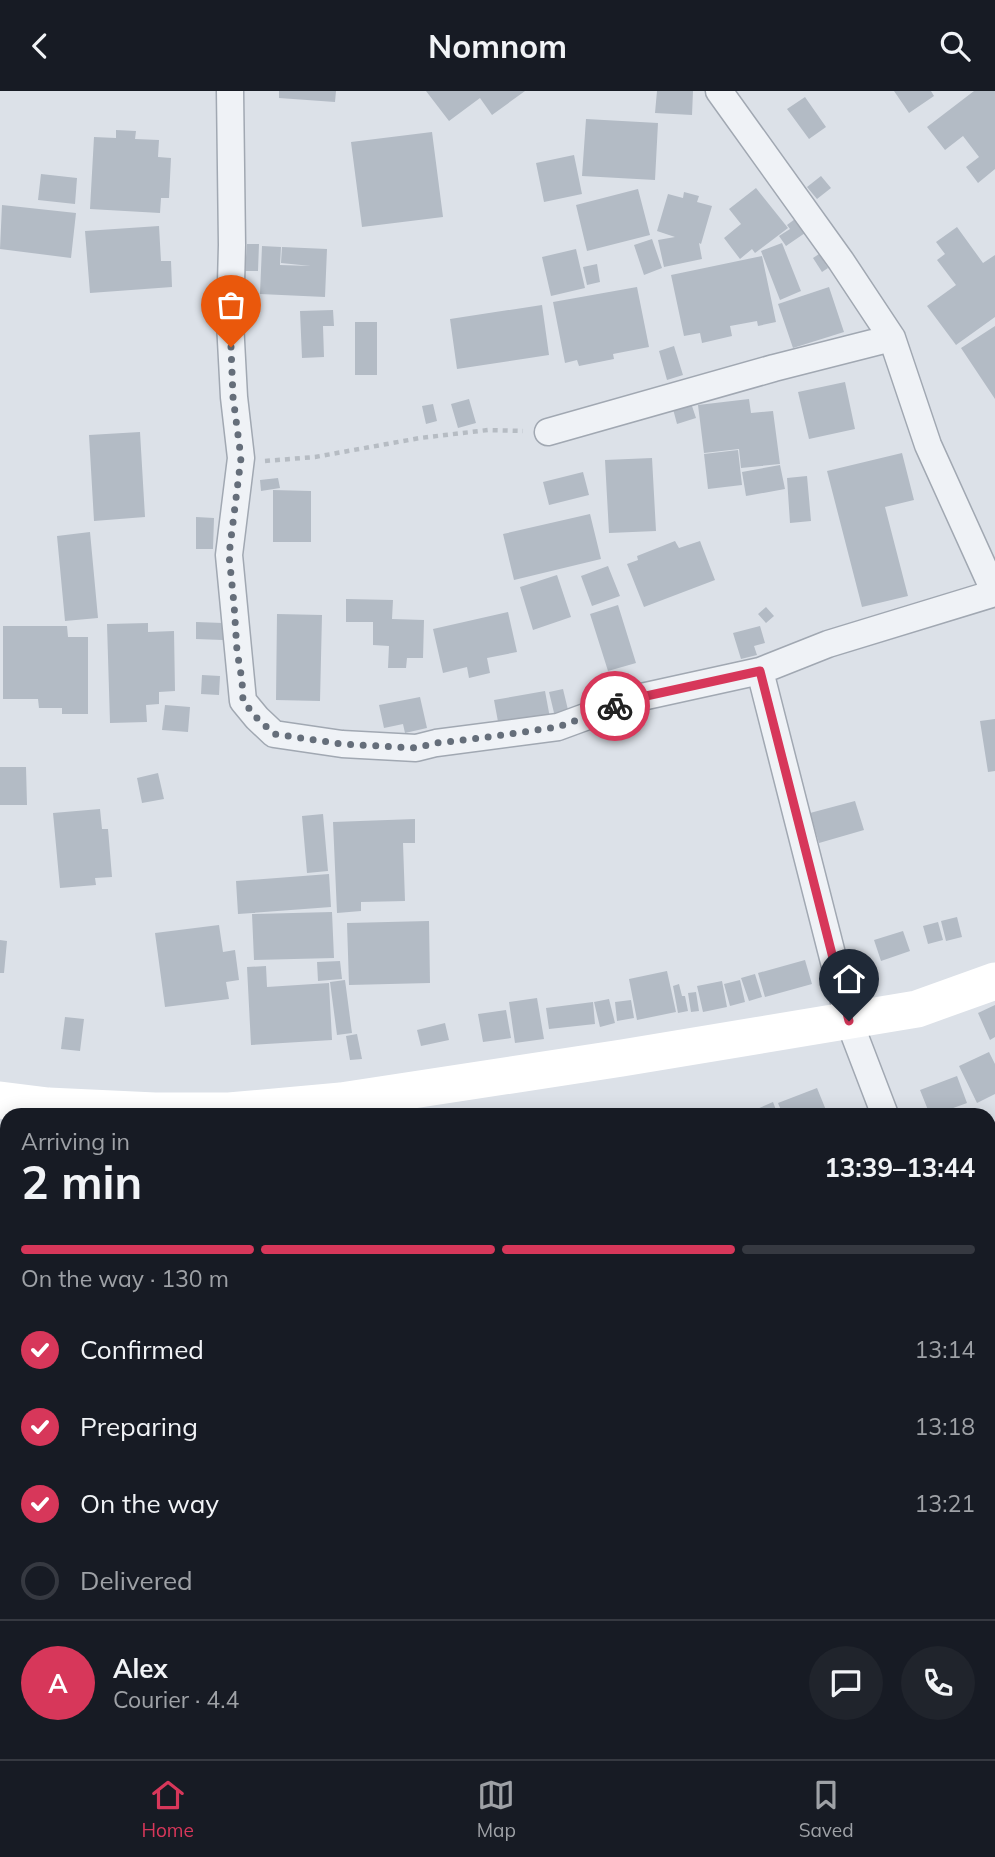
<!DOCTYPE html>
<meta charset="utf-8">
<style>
:root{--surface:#171b24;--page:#20242c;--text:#f1f3f6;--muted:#9ea1a6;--line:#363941;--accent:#d7375a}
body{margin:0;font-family:Mulish,sans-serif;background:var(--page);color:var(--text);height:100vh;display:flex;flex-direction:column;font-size:26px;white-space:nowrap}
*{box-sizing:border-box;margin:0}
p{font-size:23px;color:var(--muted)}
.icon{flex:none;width:38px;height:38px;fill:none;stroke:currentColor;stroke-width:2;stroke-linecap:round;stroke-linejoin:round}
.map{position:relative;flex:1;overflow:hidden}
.drawer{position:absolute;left:0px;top:1017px;width:996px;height:653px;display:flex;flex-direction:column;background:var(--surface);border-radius:21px 21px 0 0;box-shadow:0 4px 18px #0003}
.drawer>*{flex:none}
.pin{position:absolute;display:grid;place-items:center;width:60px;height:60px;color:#fff;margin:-72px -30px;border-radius:50% 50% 50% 0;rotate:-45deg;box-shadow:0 0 7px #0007}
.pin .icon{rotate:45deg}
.courier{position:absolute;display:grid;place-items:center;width:70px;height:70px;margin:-35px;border:5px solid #d7375a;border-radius:50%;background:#fff;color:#222;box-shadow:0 2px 9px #0007}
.overview em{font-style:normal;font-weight:700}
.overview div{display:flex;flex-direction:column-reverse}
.overview{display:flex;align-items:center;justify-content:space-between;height:119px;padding:0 21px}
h1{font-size:46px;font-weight:700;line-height:52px}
.bar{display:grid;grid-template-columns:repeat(4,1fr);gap:10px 7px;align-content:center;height:84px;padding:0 21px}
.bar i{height:9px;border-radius:5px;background:var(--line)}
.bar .active{background:var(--accent)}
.bar p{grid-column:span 4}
.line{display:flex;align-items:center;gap:18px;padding:0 21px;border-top:2px solid var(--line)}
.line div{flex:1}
.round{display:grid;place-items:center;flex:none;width:74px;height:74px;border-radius:37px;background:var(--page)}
ol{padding:0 21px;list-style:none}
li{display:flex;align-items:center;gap:21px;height:77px}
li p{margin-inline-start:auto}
li .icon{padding:7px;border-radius:50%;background:var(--accent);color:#fff;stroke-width:4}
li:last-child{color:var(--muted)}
li i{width:38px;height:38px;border:4px solid var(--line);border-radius:50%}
header{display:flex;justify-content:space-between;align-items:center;height:91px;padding:0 21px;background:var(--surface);font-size:32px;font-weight:700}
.dock{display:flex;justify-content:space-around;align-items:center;height:98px;border-top:2px solid var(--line);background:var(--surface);font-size:19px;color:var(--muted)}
.dock a{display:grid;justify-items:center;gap:4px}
.dock .active{color:var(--accent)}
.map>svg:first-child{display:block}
.building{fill:#b3bbc5}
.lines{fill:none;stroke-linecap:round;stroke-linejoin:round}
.minor-casing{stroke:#a1a8b2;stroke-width:29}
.path{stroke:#b6bcc3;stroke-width:4.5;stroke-dasharray:5 5;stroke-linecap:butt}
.minor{stroke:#eff2f6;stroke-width:26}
.secondary{stroke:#fff;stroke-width:37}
.done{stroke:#656e7a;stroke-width:7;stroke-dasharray:0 12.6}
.route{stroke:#d7375a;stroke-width:9}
</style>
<header><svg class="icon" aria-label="back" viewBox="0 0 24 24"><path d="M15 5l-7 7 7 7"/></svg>Nomnom<svg class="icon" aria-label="search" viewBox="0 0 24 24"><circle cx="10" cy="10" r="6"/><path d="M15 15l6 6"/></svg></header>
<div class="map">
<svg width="995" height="1668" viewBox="0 0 995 1668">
<rect width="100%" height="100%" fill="#dce1e8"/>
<path class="building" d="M279,0h57l-1,11 -56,-4z
M426,0h99l-33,24 -12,-17 -31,23z
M657,0h36l-1,24 -37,-2z
M894,0h37l3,5 -25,17z
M974,0h21v78l-17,14 -12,-16 13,-10 -16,-21 -18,14 -18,-23z
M805,6l21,30 -17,12 -22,-30z
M586,28l72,4 -3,57 -73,-4z
M116,39l20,1 -1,8 24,1 -1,17 13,1 -2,40h-8l-1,15 -70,-4 4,-72 22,1z
M432,41l11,85 -81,10 -11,-85z
M574,64l8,39 -38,8 -8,-39z
M41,83l36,4 -2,26 -37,-4z
M821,85l10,12 -14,11 -10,-12z
M756,97l32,40 -33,25 -3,-4 -12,10 -16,-21 17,-14 -12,-15z
M638,98l12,46 -63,16 -11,-46z
M684,101l15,4 -2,6 15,4 -11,38 -2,-1 3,16 -38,8 -6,-27 17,-3 -18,-6 11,-37 15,4z
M2,114l74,8 -5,45 -71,-9z
M795,128l10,14 -19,13 -7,-10 11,-7 -3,-4z
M159,135l2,35h10l1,26 -82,6 -5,-62z
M957,136l26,36 12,-8v62l-39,28 -29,-39 29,-21 -19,-25 8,-6 -9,-12z
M652,148l10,29 -18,7 -10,-30z
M782,152l19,48 -21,9 -19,-49z
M247,153h12l-1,27h-13z
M262,155l19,1 -1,18 31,1 -30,-3 1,-16 45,2 -2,48 -65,-3z
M576,158l9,39 -34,8 -9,-39z
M819,163l9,14 -6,4 -9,-14z
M762,165l14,66 -18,4 -1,-5 -27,5 2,10 -30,7 -2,-10 -16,3 -13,-61z
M597,173l3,18 -13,3 -4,-18z
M637,196l12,60 -36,7 1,5 -35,7 -2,-6 -12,3 -12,-61z
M829,196l15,45 -51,16 -15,-44z
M542,214l7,50 -92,14 -7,-50z
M333,219l1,16h-11l1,31 -22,1 -2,-47z
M355,231h22v53h-22z
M995,235v73l-34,-51z
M674,255l9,29 -16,5 -8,-29z
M845,291l10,47 -46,10 -11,-47z
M469,308l7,24 -18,5 -7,-24z
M749,308l2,14 22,-2 7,53 -39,4 -2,-19 -35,4 -6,-48z
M691,312l5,15 -19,6 -4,-15z
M433,313l4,17 -11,3 -4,-18z
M140,341l5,85 -51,4 -5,-86z
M738,359l4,35 -34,4 -4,-35z
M902,362l12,47 -29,7 23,89 -46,11 -35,-136z
M652,367l4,73 -47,2 -4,-73z
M780,374l5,24 -39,7 -4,-24z
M583,381l6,23 -40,10 -6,-23z
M807,385l4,45 -21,2 -3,-45z
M278,387l2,10 -19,3 -1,-11z
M273,399l38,1v51h-38z
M590,423l11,45 -87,21 -11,-46z
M196,426l18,1 -1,31h-17z
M90,441l8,86 -33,3 -8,-85z
M675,450l4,7 21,-7 15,39 -71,27 -17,-43 11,-4 -1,-4z
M608,475l12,30 -28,10 -11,-30z
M557,484l14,42 -38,13 -13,-43z
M346,508l47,1 -1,19 32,1 -1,38h-16l-1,10h-18l1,-22 -16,-1v-23h-27z
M618,514l18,58 -28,8 -18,-57z
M766,516l8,9 -8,7 -8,-9z
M508,521l9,40 -30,6 3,15 -21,5 -2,-11 -24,6 -10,-44z
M277,523l45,1 -2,86 -44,-1z
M196,531l27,1v17l-27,-1z
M148,532v9l26,-1 1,60 -16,1v12l-13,1 1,17 -37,1 -3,-99z
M3,535h64l1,11h20v77h-26v-6h-23l-1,-9h-35z
M760,535l5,17 -11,3 3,9 -16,4 -8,-26z
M202,584l18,1 -1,19 -18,-1z
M563,598l6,25 -14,3 -6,-25z
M545,600l5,27 -51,9 -5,-27z
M420,606l7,31 -22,5 -2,-9 -19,4 -5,-23z
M165,614l25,2 -2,25 -26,-2z
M995,628v52l-7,1 -8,-51z
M0,676h26l1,38h-27z
M158,682l6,26 -22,4 -5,-25z
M855,710l9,29 -45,13 -9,-30z
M100,718l2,20h6l4,48 -17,1 1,7 -36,3 -7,-75z
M323,723l5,57 -21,2 -5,-57z
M415,728v24h-12l2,58 -44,1v9l-24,2 -4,-91z
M329,783l2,33 -93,7 -2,-33z
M332,821l2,46 -80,2 -2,-46z
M957,826l5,20 -16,4 -5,-20z
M429,830l1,62 -81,2 -2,-62z
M938,831l5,18 -15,4 -5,-18z
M219,834l4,27 12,-2 4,30 -13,2 3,17 -64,8 -10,-74z
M903,840l7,20 -29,10 -7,-21z
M0,849l7,1 -3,32h-4z
M805,869l7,24 -47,13 -7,-24z
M340,870l2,18 -24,2 -1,-19z
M266,875l1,21 62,-4 3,57 -81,5 -4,-78z
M667,880l9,41 -39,8 -8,-41z
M755,883l7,23 -13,4 -8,-23z
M345,889l7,53 -15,2 -7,-53z
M740,889l5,22 -15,4 -6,-22z
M722,890l5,26 -24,5 -6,-26z
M679,893l3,12h3l3,15 -10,2 -5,-27z
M696,901l3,19 -8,1 -3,-19z
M537,907l7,41 -29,4 -6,-41z
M609,908l6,24 -15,4 -6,-25z
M631,909l3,18 -17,3 -2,-19z
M593,911l2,22 -46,5 -3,-21z
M995,914v32l-5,3 -12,-27z
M506,919l5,28 -28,4 -5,-28z
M65,926l19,2 -4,32 -19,-2z
M445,932l4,17 -28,6 -4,-16z
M357,943l5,25 -12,1 -4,-24z
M989,961l6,12v30l-18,9 -18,-37z
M957,985l10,27 -33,12h-4l-10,-25z
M817,997l11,27h-45l-5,-12z
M773,1011l5,13h-35z
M995,1052v69l-5,1 -1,-68z
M7,1221v53l-7,1v-53z
M995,1387v29l-6,3v-28z
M995,1433v51l-6,-12v-36z
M995,1546v41l-6,-11v-26z
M0,1571l7,1v52l-7,-1z
M626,1662h70l2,6h-71z
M709,1662h65v2l-20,4h-44z
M927,1662h50l-11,6h-36z"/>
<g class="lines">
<g class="minor-casing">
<path id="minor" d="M230,0l2,154 -2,77 4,75 7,61 -12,97 14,146 14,17 17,16 68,10 74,4 20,-5 122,-16 79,-29 123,-27 68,-27 167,-51
M719,0l122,170 51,77 36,107 67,148
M548,341l226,-64 118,-30
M760,580l89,350 36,94
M989,1235l6,-3
M989,1270l6,12
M0,1346l7,1
M173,1662v6
M845,1662l2,6
M269,1668l72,-6"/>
</g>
<path class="path" d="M265,370l50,-4 105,-19 68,-8 35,1"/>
<use href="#minor" class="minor"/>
<path class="secondary" d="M0,1009l48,6 107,5h74l112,-10 281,-43 295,-49 78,-28"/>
</g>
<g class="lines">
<path class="done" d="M231,256l2,50 8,61 -12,97 5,49 3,47 5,29 1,21 14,17 17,16 68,10 74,4 20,-5 45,-5 77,-11 57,-21"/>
<path class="route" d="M615,615l22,-8 123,-27 89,350"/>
</g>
</svg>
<div class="pin" style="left:231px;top:256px;background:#ea580c"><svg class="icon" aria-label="bag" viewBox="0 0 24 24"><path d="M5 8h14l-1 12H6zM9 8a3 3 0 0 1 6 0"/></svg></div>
<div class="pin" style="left:849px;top:930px;background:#1f2937"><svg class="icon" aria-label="home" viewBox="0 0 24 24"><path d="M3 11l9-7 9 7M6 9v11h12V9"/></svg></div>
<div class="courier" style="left:615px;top:615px"><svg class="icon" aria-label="bike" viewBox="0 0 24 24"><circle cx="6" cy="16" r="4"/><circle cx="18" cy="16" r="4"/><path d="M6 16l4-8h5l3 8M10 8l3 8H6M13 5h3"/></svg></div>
<section class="drawer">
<div class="overview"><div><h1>2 min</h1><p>Arriving in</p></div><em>13:39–13:44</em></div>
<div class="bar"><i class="active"></i><i class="active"></i><i class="active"></i><i></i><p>On the way · 130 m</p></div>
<ol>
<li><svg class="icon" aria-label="check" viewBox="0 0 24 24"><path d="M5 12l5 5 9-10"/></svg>Confirmed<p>13:14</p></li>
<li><svg class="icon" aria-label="check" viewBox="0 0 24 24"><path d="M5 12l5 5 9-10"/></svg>Preparing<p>13:18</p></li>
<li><svg class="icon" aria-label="check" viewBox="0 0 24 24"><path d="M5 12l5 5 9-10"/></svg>On the way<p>13:21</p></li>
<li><i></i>Delivered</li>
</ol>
<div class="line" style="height:126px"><b class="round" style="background:var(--accent);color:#fff">A</b><div><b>Alex</b><p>Courier · 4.4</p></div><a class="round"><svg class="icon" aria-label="chat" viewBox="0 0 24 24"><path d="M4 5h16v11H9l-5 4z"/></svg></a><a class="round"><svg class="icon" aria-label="phone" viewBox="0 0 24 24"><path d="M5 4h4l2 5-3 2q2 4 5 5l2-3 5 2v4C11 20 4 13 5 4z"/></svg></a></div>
</section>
</div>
<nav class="dock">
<a class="active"><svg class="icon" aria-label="home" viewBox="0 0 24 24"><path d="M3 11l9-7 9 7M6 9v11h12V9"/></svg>Home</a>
<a><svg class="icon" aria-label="map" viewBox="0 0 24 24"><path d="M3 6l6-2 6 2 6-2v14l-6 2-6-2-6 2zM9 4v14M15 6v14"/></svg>Map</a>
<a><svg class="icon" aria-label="saved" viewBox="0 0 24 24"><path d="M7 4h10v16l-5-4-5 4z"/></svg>Saved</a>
</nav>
